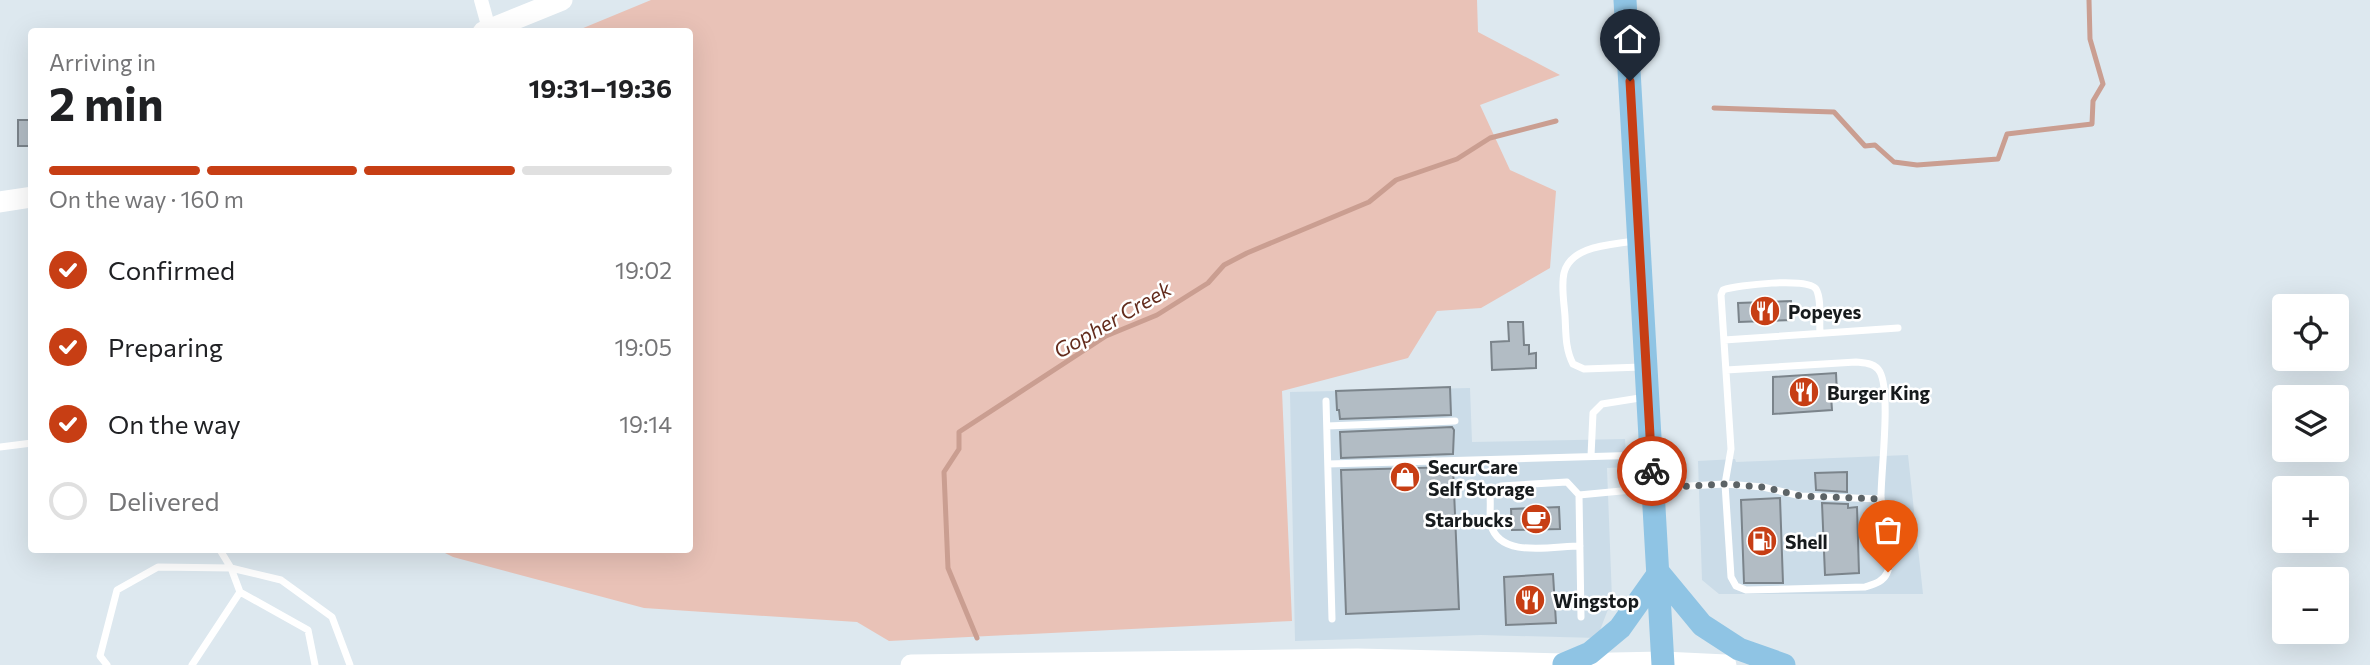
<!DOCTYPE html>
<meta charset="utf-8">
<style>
:root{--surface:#fff;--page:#f2f2f2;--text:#202124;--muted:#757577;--line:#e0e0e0;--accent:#c73e14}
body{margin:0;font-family:Commissioner,sans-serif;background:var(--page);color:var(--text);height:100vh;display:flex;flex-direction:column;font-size:26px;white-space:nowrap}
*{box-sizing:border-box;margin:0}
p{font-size:23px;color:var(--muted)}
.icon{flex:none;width:38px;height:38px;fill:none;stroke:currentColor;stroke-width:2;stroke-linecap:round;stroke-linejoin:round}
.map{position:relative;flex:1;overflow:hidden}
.details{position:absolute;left:28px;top:28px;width:665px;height:525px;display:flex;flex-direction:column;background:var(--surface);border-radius:7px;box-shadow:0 7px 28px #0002}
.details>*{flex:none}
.tools{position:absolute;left:2272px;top:294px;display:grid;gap:14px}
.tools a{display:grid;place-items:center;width:77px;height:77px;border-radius:7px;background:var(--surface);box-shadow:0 7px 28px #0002;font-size:35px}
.pin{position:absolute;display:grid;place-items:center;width:60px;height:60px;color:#fff;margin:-72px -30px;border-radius:50% 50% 50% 0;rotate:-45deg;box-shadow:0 0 7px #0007}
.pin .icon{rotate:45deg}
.courier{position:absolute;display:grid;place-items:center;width:70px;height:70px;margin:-35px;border:5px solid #c73e14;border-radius:50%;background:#fff;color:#222;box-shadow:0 2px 9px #0007}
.headline em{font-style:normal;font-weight:700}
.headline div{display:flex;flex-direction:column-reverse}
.headline{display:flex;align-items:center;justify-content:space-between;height:119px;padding:0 21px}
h1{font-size:46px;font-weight:700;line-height:52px}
.bar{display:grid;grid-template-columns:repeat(4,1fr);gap:10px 7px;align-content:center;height:84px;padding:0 21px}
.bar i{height:9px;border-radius:5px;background:var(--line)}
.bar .active{background:var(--accent)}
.bar p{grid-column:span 4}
ol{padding:0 21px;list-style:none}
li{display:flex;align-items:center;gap:21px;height:77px}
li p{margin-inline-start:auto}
li .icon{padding:7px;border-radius:50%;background:var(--accent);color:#fff;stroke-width:4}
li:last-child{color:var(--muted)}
li i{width:38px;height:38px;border:4px solid var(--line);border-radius:50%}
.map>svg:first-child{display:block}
.built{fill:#cbdce8}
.green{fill:#e9c2b7}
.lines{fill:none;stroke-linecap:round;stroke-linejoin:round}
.stream{stroke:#ca9e91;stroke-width:5}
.building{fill:#b2bcc4;stroke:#7b848b;stroke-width:2}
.lane{stroke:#fff;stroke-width:7}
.street{stroke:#fff;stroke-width:14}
.secondary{stroke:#fff;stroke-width:21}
.primary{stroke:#8fc4e4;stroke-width:23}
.done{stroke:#5c6366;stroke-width:7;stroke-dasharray:0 12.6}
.route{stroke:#c73e14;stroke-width:9}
.labels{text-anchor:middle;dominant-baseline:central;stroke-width:5;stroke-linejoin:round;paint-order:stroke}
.poi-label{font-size:19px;font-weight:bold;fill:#171b1d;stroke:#fff;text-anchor:start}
.water-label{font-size:21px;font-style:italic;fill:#632b1c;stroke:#fff}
</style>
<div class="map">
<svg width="2370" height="665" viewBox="0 0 2370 665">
<rect width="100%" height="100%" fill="#dde8ef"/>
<path class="built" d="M1470,388l2,54 153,-3 2,28 -20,1 5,131 -15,39 -116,-3 -186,6 -5,-249z
M1908,455l15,139h-204l-17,-14 -4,-119 37,-2 1,3z"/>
<path class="green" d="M651,0h826l1,32 82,43 -80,30 30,65 46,21 -6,77 -69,40 -44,3 -29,47 -126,33 10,230 -403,20 -32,-19 -213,-14 -191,-51 -14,-7h251v-518l-114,-1z"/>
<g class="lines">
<path class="stream" d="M1714,108l120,4 31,34 10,-1 19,17 23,3 81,-6 9,-25 85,-10 1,-23 10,-17 -13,-45 -1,-39
M977,638l-29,-70 -4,-96 15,-23v-17l147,-96 51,-21 51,-32 16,-18 23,-12 122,-51 27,-22 61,-21 33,-21 66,-17"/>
</g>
<path class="building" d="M18,120h14v26h-14z
M1791,301l1,19 -53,2 -1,-19z
M1508,322h15l1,23h5v9l7,-1v15l-44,2 -1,-28 18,-1z
M1836,373l1,21 -6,1 1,15 -59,4v-37z
M1450,387l1,28 -111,4 -1,-9h-2l-1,-19z
M1452,427l2,3 -1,24 -112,4 -1,-26z
M1453,467l6,142 -113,5 -5,-144z
M1847,472v20l-31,-2 -1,-17z
M1780,498l3,85h-39l-3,-83z
M1822,503l26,1v4l9,-1 2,66 -34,2z
M1559,507l1,22 -48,1 -1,-21z
M1553,574l3,49 -50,2 -2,-48z"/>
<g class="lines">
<path class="lane" d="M1634,241c-22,4 -63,4 -70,32 -3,13 0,29 1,43 1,16 0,33 8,48l11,5 58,-2
M1724,340l174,-12
M1726,370l130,-8c9,1 19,1 24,10 11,21 1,99 1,125 1,20 15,58 6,76 -4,9 -13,11 -22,14l-119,3 -10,-4 -5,-9 -6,-93 6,-35 -10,-154 2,-5c14,-5 85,-13 93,-1 6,10 3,32 4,44
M1326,401l6,218
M1327,426l128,-5
M0,447l32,-4
M1591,456l2,-43 9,-9 44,-7
M1328,464l318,-9
M1579,495l2,122
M1580,546c-27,0 -80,13 -89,-21 -2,-8 0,-19 -1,-28l11,-11 66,-4 12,13 74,-7 72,-4 38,3 38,9 80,3
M220,550l11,18 9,24 68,38 7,35
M107,665l-7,-9 17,-66 41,-23 73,1 50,12 51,37 18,48
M192,665l48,-73"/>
<path class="street" d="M481,0l8,29"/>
<path class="secondary" d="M483,32l79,-32
M0,202l32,-5
M911,665l446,-6 207,5 99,-2 63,3"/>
<path class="primary" d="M1625,0l38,665
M1659,573l43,52 37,24 45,16
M1564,664l26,-11 30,-25 39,-55"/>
</g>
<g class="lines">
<path class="done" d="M1652,471l1,17 73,-4 37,3 38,9 80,3 9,59 -2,14"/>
<path class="route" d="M1630,81l22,390"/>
</g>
<defs>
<g id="restaurant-disc" transform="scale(1.575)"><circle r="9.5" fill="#c73e14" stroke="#fff"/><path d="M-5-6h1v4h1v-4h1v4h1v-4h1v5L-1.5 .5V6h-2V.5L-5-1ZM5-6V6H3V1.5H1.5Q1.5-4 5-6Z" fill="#fff"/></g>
<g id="shop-disc" transform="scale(1.575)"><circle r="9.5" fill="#c73e14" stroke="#fff"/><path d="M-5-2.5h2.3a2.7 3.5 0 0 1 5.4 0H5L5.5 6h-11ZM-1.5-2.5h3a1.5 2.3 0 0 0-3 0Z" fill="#fff"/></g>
<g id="cafe-disc" transform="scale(1.575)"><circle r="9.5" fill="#c73e14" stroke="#fff"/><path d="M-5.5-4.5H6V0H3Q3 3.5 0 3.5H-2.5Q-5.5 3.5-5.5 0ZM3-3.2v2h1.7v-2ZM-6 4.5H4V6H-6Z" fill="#fff"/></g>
<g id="fuel-disc" transform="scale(1.575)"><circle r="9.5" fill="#c73e14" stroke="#fff"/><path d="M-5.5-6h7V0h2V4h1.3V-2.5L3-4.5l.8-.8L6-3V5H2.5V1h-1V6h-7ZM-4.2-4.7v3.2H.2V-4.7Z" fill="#fff"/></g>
</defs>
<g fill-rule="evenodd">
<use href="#restaurant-disc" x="1765" y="311"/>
<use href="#restaurant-disc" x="1804" y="392"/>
<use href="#shop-disc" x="1405" y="477"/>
<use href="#cafe-disc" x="1536" y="519"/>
<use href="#fuel-disc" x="1762" y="541"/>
<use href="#restaurant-disc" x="1530" y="600"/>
</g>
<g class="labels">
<g class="poi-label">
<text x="1788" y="311">Popeyes</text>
<text x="1827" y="392">Burger King</text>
<text x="1428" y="466">SecurCare<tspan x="1428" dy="22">Self Storage</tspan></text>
<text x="1513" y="519" text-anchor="end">Starbucks</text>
<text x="1785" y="541">Shell</text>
<text x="1553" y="600">Wingstop</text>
</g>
<g class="water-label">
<text transform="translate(1112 319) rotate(-30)">Gopher Creek</text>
</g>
</g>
</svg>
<div class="tools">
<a><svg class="icon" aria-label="locate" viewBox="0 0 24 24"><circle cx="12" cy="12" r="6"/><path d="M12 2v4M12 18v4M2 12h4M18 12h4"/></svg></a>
<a><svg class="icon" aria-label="layers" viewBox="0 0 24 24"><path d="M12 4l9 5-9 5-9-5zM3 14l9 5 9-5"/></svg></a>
<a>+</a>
<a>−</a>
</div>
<div class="pin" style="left:1888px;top:572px;background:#ea580c"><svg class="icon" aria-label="bag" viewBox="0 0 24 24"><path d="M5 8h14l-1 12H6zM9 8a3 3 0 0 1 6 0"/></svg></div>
<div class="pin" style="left:1630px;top:81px;background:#1f2937"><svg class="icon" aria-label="home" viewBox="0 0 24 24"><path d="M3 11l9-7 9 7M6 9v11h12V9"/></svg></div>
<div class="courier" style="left:1652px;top:471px"><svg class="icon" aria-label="bike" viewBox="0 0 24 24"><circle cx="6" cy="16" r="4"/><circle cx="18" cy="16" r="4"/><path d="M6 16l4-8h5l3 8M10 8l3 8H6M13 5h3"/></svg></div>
<section class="details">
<div class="headline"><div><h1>2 min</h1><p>Arriving in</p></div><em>19:31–19:36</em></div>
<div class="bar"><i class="active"></i><i class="active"></i><i class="active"></i><i></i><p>On the way · 160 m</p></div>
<ol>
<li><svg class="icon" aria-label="check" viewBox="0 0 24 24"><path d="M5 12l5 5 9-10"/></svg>Confirmed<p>19:02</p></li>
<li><svg class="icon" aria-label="check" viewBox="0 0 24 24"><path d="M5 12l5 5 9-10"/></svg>Preparing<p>19:05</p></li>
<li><svg class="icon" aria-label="check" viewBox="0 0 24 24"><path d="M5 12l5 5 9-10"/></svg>On the way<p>19:14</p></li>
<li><i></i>Delivered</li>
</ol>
</section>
</div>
